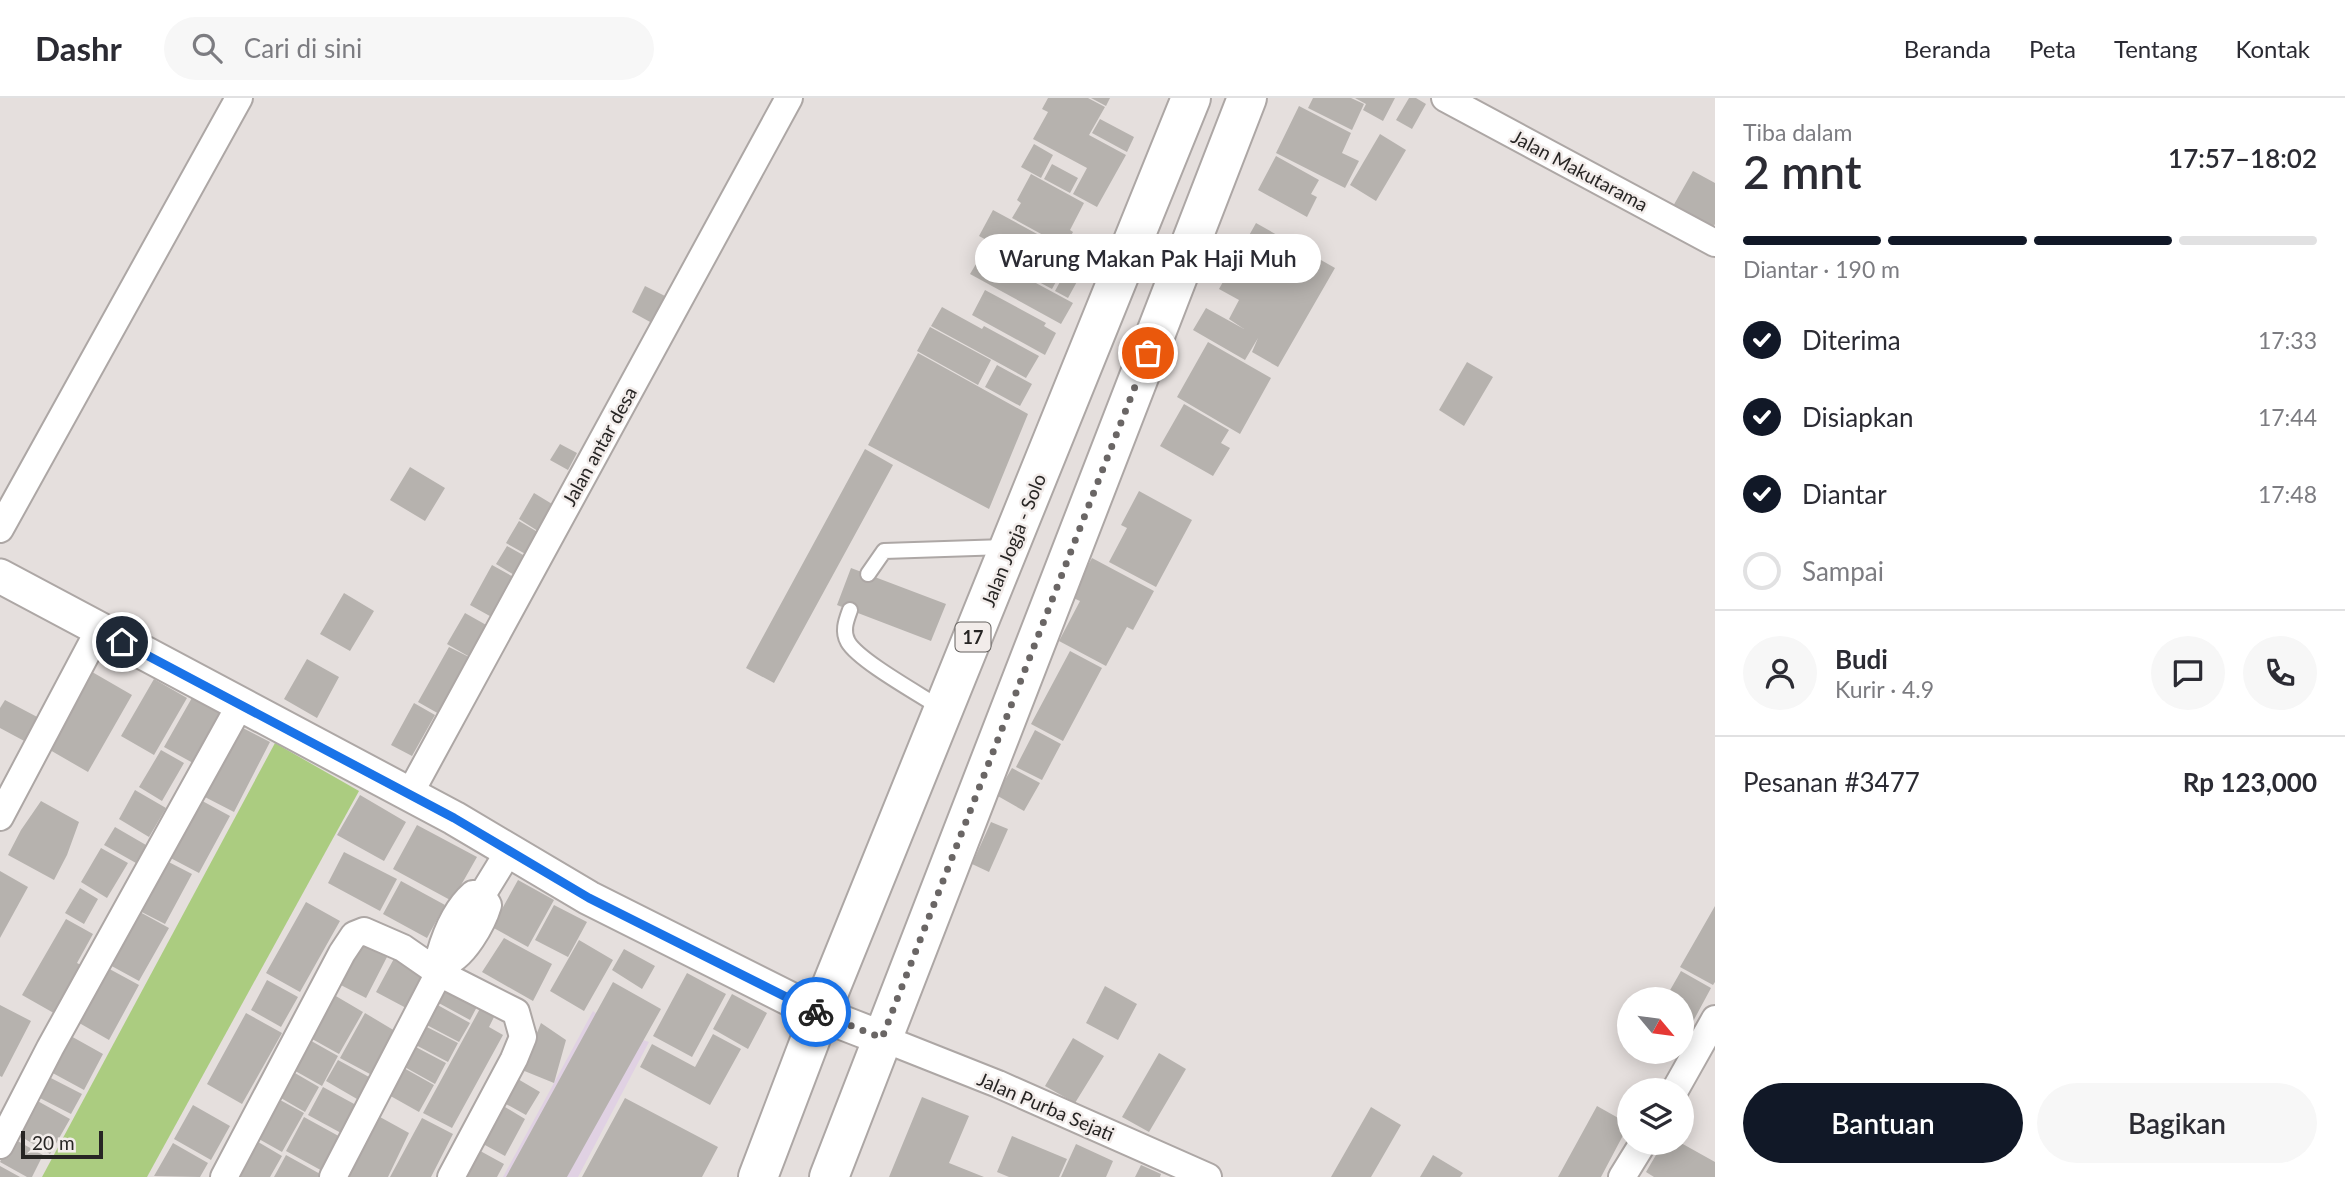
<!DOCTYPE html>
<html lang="id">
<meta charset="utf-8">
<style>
:root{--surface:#fff;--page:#f7f7f7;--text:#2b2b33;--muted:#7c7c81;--line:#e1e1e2;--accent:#111827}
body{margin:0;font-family:Lato,sans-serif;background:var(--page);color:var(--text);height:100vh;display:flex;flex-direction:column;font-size:26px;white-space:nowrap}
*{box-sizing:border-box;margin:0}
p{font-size:23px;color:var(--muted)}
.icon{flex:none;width:38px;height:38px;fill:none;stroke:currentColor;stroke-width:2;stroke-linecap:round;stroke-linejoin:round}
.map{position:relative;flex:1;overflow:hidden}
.sheet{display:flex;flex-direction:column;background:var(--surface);width:630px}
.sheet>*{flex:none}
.needle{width:46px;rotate:119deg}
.controls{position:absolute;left:1617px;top:889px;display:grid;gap:14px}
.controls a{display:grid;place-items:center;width:77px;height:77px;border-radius:50%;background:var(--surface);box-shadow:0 4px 18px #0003;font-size:35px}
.scale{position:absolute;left:21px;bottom:18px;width:82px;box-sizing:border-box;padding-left:7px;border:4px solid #272524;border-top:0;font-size:19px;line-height:24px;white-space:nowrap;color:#272524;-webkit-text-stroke:5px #f2ecea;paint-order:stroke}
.pin{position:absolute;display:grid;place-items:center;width:60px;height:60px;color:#fff;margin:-30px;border:4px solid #fff;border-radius:50%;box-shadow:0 2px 7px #0007}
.courier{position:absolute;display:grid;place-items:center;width:70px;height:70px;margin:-35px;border:5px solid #1a73e8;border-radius:50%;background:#fff;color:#222;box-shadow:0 2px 9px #0007}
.bubble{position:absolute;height:49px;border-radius:24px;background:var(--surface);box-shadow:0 4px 18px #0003;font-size:23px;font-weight:600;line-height:49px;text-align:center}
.overview em{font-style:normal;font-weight:600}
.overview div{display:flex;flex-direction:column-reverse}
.overview{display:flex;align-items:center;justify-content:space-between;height:119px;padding:0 28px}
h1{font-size:46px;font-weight:600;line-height:52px}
.bar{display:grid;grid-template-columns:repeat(4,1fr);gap:10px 7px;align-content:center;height:84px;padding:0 28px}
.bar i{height:9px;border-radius:5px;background:var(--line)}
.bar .active{background:var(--accent)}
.bar p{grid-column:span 4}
.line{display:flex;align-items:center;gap:18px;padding:0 28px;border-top:2px solid var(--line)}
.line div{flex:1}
.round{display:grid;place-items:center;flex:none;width:74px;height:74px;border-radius:37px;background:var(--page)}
ol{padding:0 28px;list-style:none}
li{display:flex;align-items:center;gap:21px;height:77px}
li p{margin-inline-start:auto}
li .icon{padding:7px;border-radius:50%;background:var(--accent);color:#fff;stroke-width:4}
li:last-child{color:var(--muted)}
li i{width:38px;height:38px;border:4px solid var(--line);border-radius:50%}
.primary-button{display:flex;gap:14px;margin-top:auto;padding:14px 28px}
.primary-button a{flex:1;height:80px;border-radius:42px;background:var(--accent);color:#fff;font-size:28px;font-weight:600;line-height:80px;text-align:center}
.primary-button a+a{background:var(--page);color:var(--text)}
header{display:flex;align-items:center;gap:42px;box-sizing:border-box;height:98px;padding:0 35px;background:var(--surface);border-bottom:2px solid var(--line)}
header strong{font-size:33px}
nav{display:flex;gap:38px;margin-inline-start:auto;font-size:24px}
.search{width:490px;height:63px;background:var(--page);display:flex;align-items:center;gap:18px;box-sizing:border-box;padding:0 24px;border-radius:38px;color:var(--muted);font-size:26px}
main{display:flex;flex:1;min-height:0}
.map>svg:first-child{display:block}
.industrial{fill:#e0d1e3}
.green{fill:#abcc80}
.building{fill:#b6b2ae}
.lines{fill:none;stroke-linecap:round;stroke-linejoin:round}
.service-casing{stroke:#ada7a5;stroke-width:18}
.minor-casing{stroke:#ada7a5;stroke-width:30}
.tertiary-casing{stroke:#ada7a5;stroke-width:37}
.trunk-casing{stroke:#ada7a5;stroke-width:42}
.service{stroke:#fff;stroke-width:14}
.minor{stroke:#fff;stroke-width:26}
.tertiary{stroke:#fff;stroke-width:33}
.trunk{stroke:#fff;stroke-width:38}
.done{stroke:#6a6665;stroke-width:7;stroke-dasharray:0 12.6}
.route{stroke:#1a73e8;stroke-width:9}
.labels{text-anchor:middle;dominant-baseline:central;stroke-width:5;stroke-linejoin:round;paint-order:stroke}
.shield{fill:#f2ecea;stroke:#64615f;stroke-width:2}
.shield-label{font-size:18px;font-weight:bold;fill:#272524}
.street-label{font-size:19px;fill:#272524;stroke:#f2ecea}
</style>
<header>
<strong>Dashr</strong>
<div class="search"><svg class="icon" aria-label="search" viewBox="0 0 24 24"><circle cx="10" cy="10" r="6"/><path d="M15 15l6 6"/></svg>Cari di sini</div>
<nav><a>Beranda</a><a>Peta</a><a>Tentang</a><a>Kontak</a></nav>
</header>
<main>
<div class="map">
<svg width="1715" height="1079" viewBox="0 0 1715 1079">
<rect width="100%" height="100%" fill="#e5dfdd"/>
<path class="industrial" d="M593,913l28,22 28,9 -71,135h-75z"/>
<path class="green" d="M275,645l84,48 -212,386h-105z"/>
<path class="building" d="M1048,0h40l17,9 -16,28 37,20 -29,52 -24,-13 14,-26 -54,-29 15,-27 -6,-3z
M1091,0h19l-4,8z
M1313,0h38l13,6 -12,26 -44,-22z
M1355,0h40l-12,23 -20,-11 3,-6z
M1409,0h7l10,6 -14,25 -16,-9z
M1299,8l52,27 -9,20 17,8 -14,27 -69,-35z
M1100,21l34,18 -7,15 -35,-19z
M1380,36l26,16 -30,51 -26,-16z
M1034,46l19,11 -12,23 -20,-11z
M1276,58l43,24 -8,14 6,3 -10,20 -49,-27z
M1052,66l26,14 -8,15 -26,-14z
M1693,73l22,12v41l-4,7 -39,-23z
M1031,76l53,29 -14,27 3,2 -8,15 -53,-29 9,-15 -4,-3z
M993,112l79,43 -20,36 -30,-16 6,-11 -49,-26z
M1256,125l79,45 -57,99 -26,-15 6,-14 -13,22 -52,-30 13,-22 38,21 -15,-10 10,-19 -20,-11z
M1078,151l13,7 -23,42 -13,-7z
M982,156l91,49 -12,21 -91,-50z
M645,188l30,15 -14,27 -29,-16z
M985,192l61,33 -2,3 12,7 -11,22 -73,-40z
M942,209l40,22 2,-3 55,30 -13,22 -95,-52z
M930,229l61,33 -13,25 -61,-34z
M1208,244l63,36 -31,56 -63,-37z
M918,255l110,61 -39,95 -121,-64z
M1467,264l26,15 -29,49 -25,-16z
M997,267l35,19 -12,22 -35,-19z
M1184,306l45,26 -8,13 9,5 -17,28 -53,-30z
M560,346l17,9 -9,17 -18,-10z
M865,351l28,16 -119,218 -28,-15z
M410,369l35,21 -20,33 -35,-21z
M1139,393l53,29 -36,67 -47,-25 18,-34 -6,-3z
M534,395l23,14 -16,26 -22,-14z
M519,423l22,13 -12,22 -23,-13z
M507,448l25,14 -11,19 -25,-15z
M1092,460l62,33 -21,39 -6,-3 -21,39 -47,-25 21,-40 -9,-4z
M492,467l27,15 -22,40 -27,-15z
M851,470l95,36 -15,37 -94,-36z
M344,495l30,18 -24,40 -30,-17z
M465,515l30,17 -47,89 -30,-17 31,-55 26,13 -28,-16z
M1070,553l32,17 -39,73 -32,-17z
M307,561l32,18 -22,41 -33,-19z
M87,571l45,26 -44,77 -45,-26z
M154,581l33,19 -33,57 -33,-19z
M193,598l28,16 -28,51 -29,-16z
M5,602l36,19 -13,24 -28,-15v-20z
M414,605l21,12 -23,41 -21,-11z
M237,627l33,17 -36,70 -33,-17z
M1035,632l26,14 -19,36 -26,-13z
M161,652l23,13 -22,38 -23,-14z
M1012,670l28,15 -16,28 -28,-16z
M135,692l31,18 -17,29 -30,-18z
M360,697l46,27 -22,39 -47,-26z
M195,699l35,19 -31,57 -36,-19z
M41,703l38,21 -12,33 -13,25 -46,-25 13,-25z
M991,724l17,7 -19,43 -17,-8z
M417,727l60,32 -25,44 -59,-32z
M115,729l31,18 -10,18 -32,-18z
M101,750l27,15 -21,35 -26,-16z
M344,754l53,27 -17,32 -52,-28z
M159,759l33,17 -27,50 -33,-17z
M0,773l28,16 -28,51z
M518,782l36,20 -26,47 -36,-20z
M401,783l44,24 -18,33 -44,-24z
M80,790l18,11 -14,25 -19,-11z
M306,804l34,19 -40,71 -34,-19z
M554,807l33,17 -19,35 -33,-17z
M1715,808v76l-2,3 -33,-18z
M138,813l31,17 -30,53 -31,-17z
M66,821l27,15 -16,29 10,5 -28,48 -37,-21z
M504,840l48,26 -19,37 -51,-29z
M579,842l34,20 -29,51 -34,-20z
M355,843l32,16 -21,41 -31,-16z
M624,851l31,17 -13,23 -30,-19z
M397,855l32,17 -21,39 -32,-17z
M104,868l35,19 -30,55 -35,-20z
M1681,873l30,17 -29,54v-43h-17z
M687,875l39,21 -34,63 -39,-21z
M267,882l31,17 -17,30 -30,-17z
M446,883l34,20 -10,19 -35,-19z
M613,884l48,27 -94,168h-61z
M1105,888l32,18 -19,36 -32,-17z
M329,894l34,20 -24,42 -34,-19z
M732,896l35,19 -19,36 -35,-20z
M434,905l36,20 -11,19 -36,-19z
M483,905l14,8 -8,16 14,8 -51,93 -29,-15z
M0,907l31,16 -29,56 -2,-1z
M246,915l36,20 -40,71 -35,-20z
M365,915l30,18 -25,43 -30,-16z
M541,925l25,17 -12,43 -32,-13z
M423,927l35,18 -10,19 -36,-19z
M713,936l28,15 -31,56 -70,-38 12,-23 43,23z
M69,937l34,19 -19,36 -35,-19z
M306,940l32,18 -16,30 -32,-18z
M1073,940l31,18 -29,47 -30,-17z
M412,947l34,18 -11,21 -34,-19z
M1159,955l27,16 -37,63 -27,-15z
M338,962l31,17 -12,22 -31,-18z
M402,969l32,18 -15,27 -32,-18z
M288,971l31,18 -14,25 -31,-18z
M45,977l37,19 -11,20 -37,-19z
M511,977l29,17 -14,23 -29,-16z
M323,989l33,18 -15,28 -33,-18z
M271,997l33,18 -22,39 -32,-18z
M922,999l47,19 -20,47 35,14h-95z
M625,1000l93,49 -16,30h-120z
M34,1001l36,20 -20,35 -35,-21z
M495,1003l30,18 -20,37 -31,-17z
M193,1007l37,21 -19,34 -37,-21z
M1597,1008l32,18 -28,53h-43z
M1371,1009l30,18 -30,52h-40z
M304,1019l40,22 -18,34 -40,-22z
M380,1019l29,16 -21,44h-45l18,-34 4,2z
M422,1020l31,16 -22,43h-41z
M1012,1038l55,23 -8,18h-50l-12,-5z
M12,1040l31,17 -11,22h-5l-27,-15z
M253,1041l29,17 -12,21h-38z
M173,1045l35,20 -8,14 -46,-1z
M1663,1045h18l34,19v15h-61l-8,-5z
M1076,1046l37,17 -7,16h-45z
M473,1049l31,17 -7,13h-29l-9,-5z
M286,1057l36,20 -1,2h-47z
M1433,1057l30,18 -3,4h-40z
M1141,1067l20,9 -1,3h-25z
M0,1068l20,11h-20z"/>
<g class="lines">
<g class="service-casing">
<path id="service" d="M868,476l16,-23 121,-4
M850,512c-4,11 -8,21 -2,32 11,19 73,53 94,67"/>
</g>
<g class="minor-casing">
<path id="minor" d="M1445,0l270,145
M0,431l239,-431
M409,697l380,-697
M0,719l99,-187
M482,797l27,-44
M444,865l-4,-9c6,-21 17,-46 33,-60l9,1
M882,940l116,46 210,93
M1675,992l40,-71
M0,1047l50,-97 190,-343
M224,1079l118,-224 12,-18 10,-4 39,17 36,25 77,39 7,25 -9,22 -63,118
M333,1079l111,-214c19,-4 39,-41 44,-58l-6,-10
M1622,1079l21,-34"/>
</g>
<g class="tertiary-casing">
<path id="tertiary" d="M0,478l454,242 135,80 231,116 62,24"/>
</g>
<g class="trunk-casing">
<path id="trunk" d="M758,1079l62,-163 371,-916
M829,1079l418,-1079"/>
</g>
<use href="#service" class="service"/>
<use href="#minor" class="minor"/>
<use href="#tertiary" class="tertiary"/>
<use href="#trunk" class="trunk"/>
</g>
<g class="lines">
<path class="done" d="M816,914l66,26 266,-685"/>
<path class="route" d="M122,544l332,176 135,80 227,114"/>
</g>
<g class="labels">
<rect class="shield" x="955.5" y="524.5" width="35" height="29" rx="5"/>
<g class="shield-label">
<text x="973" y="539">17</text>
</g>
<g class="street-label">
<text transform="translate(1580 72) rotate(28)">Jalan Makutarama</text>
<text transform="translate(599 348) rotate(-61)">Jalan antar desa</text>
<text transform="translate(1013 442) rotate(-68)">Jalan Jogja - Solo</text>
<text transform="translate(1046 1008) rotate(23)">Jalan Purba Sejati</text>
</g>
</g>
</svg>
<div class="controls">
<a><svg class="needle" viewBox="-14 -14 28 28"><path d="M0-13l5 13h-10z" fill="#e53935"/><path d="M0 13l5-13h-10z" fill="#7c7c81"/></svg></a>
<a><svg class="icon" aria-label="layers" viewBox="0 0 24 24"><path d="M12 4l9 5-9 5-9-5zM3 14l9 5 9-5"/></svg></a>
</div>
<div class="scale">20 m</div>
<div class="pin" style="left:1148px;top:255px;background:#ea580c"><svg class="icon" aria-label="bag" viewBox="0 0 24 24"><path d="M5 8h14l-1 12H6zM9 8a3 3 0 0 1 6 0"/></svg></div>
<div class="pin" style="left:122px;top:544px;background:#1f2937"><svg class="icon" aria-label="home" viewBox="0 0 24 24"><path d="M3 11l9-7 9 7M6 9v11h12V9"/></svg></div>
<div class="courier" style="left:816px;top:914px"><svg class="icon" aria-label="bike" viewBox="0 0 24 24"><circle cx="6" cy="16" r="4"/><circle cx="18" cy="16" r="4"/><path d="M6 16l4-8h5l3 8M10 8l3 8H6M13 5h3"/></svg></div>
<div class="bubble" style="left:975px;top:136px;width:346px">Warung Makan Pak Haji Muh</div>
</div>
<section class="sheet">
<div class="overview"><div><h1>2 mnt</h1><p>Tiba dalam</p></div><em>17:57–18:02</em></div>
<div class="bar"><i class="active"></i><i class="active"></i><i class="active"></i><i></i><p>Diantar · 190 m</p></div>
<ol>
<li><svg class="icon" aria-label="check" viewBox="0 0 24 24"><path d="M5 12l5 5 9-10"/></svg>Diterima<p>17:33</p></li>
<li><svg class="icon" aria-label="check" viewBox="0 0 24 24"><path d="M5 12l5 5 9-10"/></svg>Disiapkan<p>17:44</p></li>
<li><svg class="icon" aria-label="check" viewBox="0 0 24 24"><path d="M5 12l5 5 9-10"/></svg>Diantar<p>17:48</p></li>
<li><i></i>Sampai</li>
</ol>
<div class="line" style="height:126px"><a class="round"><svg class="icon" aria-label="person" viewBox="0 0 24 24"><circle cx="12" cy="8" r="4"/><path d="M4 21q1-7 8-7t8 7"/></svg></a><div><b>Budi</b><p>Kurir · 4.9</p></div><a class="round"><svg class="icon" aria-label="chat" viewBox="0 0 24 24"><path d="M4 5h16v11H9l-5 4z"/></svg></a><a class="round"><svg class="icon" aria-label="phone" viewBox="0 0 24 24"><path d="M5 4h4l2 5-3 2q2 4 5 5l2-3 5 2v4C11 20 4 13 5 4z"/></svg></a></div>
<div class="line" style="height:91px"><div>Pesanan #3477</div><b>Rp 123,000</b></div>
<div class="primary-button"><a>Bantuan</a><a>Bagikan</a></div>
</section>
</main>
